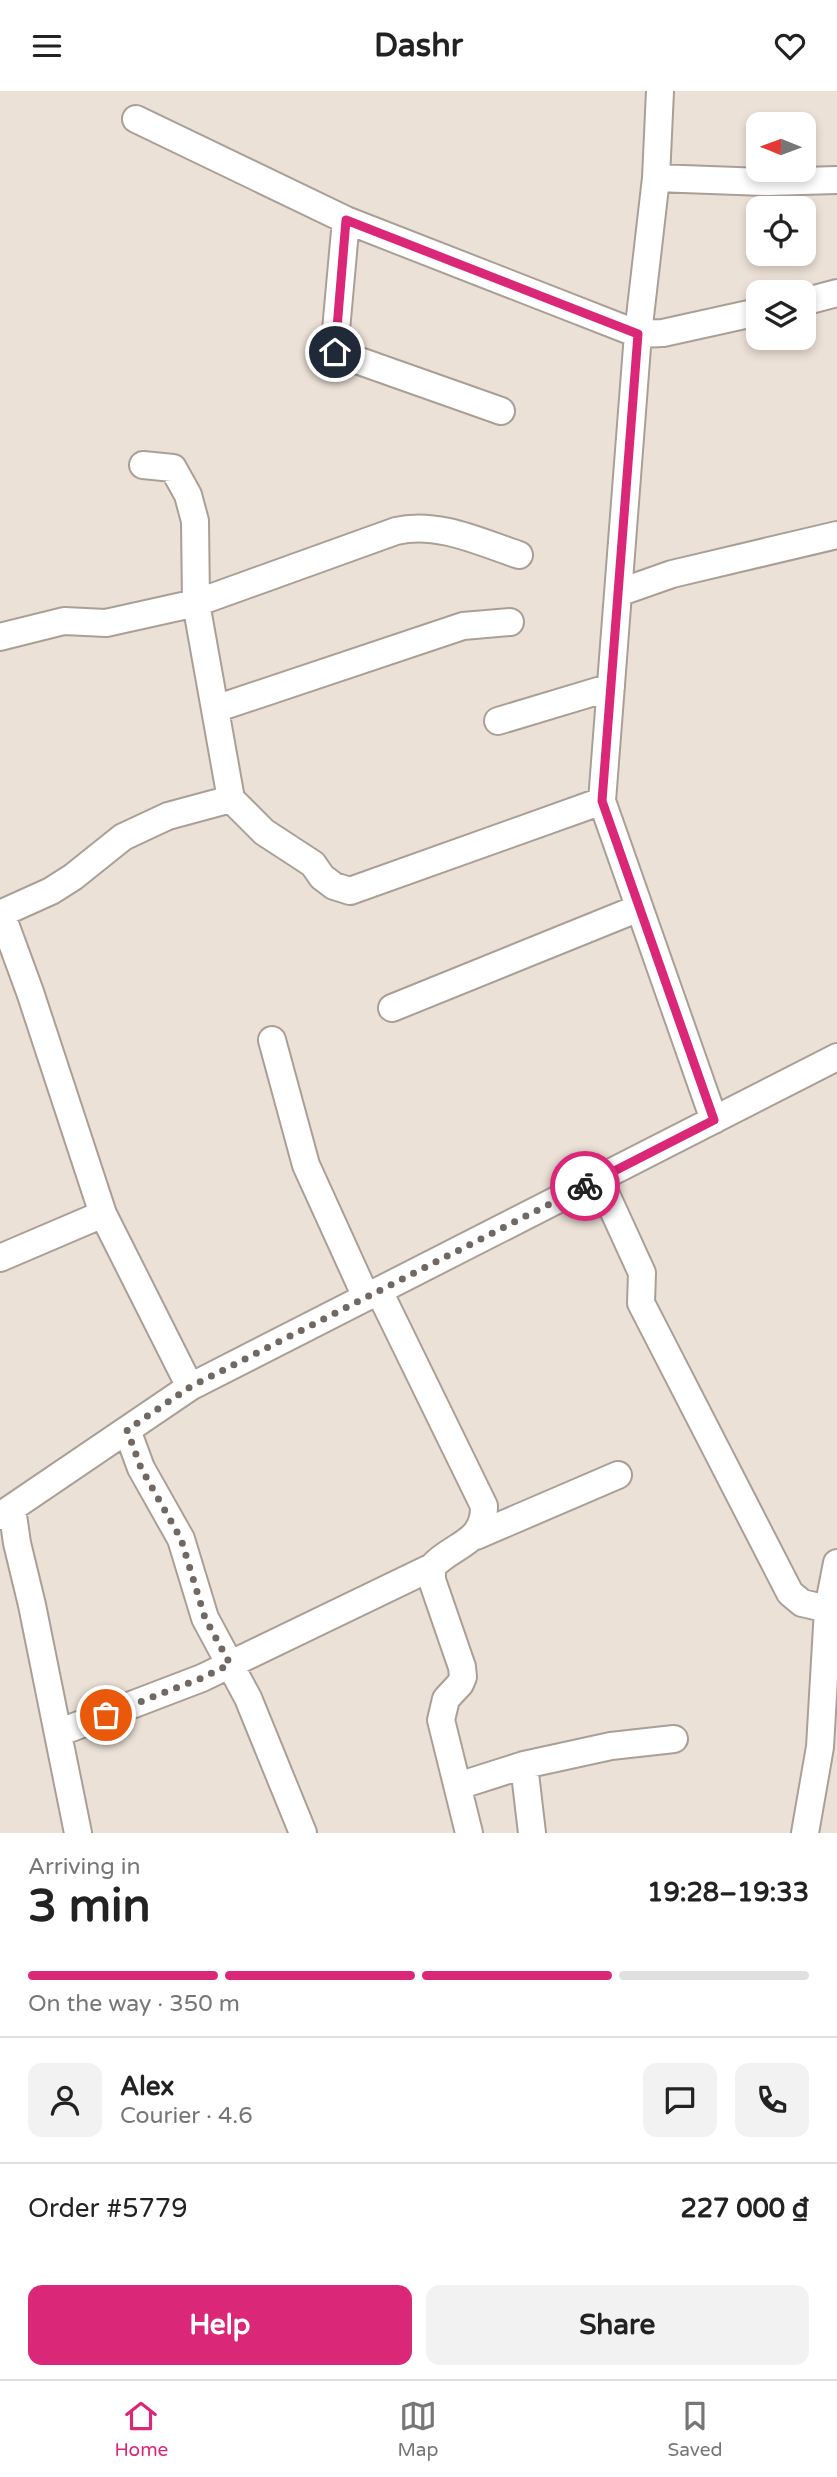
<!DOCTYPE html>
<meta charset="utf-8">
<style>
:root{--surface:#fff;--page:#f2f2f2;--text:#222;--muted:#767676;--line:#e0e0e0;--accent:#db2777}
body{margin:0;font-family:"Varela Round",sans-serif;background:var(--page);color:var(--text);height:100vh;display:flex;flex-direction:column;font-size:26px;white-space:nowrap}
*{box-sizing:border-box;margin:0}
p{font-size:23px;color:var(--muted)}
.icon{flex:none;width:38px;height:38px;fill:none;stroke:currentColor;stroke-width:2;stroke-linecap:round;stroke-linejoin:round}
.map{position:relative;height:1742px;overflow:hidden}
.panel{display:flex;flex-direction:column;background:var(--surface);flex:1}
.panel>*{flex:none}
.needle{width:46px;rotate:271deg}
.fabs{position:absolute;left:746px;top:21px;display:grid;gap:14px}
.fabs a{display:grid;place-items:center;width:70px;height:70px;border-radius:14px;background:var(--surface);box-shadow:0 4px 10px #0003;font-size:35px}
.pin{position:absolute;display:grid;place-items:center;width:60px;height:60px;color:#fff;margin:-30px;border:4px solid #fff;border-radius:50%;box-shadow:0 2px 7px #0007}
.courier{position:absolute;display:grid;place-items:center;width:70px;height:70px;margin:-35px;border:5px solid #db2777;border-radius:50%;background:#fff;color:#222;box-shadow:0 2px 9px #0007}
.summary em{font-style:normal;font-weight:700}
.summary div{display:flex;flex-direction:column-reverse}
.summary{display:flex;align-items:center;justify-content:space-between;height:119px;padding:0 28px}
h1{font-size:46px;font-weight:700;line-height:52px}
.bar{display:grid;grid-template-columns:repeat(4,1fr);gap:10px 7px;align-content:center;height:84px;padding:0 28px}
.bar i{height:9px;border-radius:5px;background:var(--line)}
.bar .current{background:var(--accent)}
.bar p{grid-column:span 4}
.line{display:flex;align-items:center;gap:18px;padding:0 28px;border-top:2px solid var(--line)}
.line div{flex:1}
.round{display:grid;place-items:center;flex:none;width:74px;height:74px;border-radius:14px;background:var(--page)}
.cta{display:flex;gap:14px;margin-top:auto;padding:14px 28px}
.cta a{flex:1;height:80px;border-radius:14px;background:var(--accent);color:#fff;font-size:28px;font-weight:700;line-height:80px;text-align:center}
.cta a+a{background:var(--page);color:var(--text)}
header{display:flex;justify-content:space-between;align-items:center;height:91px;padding:0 28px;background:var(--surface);font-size:32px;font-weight:700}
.menu{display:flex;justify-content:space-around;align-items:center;height:98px;border-top:2px solid var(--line);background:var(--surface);font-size:19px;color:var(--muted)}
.menu a{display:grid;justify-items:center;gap:4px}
.menu .current{color:var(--accent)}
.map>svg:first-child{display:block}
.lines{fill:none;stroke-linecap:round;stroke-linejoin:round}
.minor-casing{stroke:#a99f96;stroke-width:30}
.minor{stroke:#fff;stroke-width:26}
.done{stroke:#706963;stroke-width:7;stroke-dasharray:0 12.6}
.route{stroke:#db2777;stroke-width:9}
</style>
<header><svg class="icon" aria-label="menu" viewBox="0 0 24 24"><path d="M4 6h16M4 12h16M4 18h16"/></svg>Dashr<svg class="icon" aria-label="heart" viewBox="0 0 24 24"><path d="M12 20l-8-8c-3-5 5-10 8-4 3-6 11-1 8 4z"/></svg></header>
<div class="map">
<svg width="837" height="1742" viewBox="0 0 837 1742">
<rect width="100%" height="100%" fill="#ece1d7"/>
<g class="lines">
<g class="minor-casing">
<path id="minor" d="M660,0l-4,87 -18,156 -36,467 112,319
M136,28l210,101 292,114 25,-1 95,-21
M656,87l111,4 70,-2
M346,129l-12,132 167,59
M803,211l34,-9
M143,374l30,3 15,27 7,26 1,82 35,196 33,33 49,32 9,13 12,9 16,5 252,-90
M618,502l54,-19 165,-39
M0,546l64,-16 42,2 90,-20 200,-72c41,-10 84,11 123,24
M215,618l248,-83 47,-4
M498,630l113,-34
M1,822l29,79 73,222 87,173
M0,823l51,-23 22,-14 50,-40 45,-21 63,-17
M392,917l247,-100
M272,949l34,125 60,132
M599,1088l43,94 -1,30 149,290 12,10 26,6
M0,1167l103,-44
M379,1200l105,215c1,38 -32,38 -52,61v13l30,87 1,10 -3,7 -14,15 -5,21 28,113
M127,1339l14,38 40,71 24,79 43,80 55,135
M12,1417l5,35 15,62 46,228
M0,1425l190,-129 647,-330
M476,1445l142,-61
M58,1642l144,-55 230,-111
M524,1674l8,68
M458,1695l66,-21 87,-19 63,-7
M805,1742l15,-86 8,-138 9,-46"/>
</g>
<use href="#minor" class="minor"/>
</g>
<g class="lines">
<path class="done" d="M106,1624l96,-37 28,-14 -25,-46 -24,-79 -40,-71 -14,-38 63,-43 395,-201"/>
<path class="route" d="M335,261l11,-132 292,114 -36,467 112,319 -129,66"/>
</g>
</svg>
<div class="fabs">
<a><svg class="needle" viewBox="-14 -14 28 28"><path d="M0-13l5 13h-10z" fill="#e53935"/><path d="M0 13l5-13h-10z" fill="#767676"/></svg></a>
<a><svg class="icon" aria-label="locate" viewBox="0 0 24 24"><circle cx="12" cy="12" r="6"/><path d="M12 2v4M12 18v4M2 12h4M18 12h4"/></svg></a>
<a><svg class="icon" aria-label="layers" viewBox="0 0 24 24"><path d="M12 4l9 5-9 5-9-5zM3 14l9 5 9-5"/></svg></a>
</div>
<div class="pin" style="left:106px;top:1624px;background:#ea580c"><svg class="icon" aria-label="bag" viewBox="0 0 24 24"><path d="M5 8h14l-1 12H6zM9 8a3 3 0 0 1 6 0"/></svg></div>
<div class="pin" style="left:335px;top:261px;background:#1f2937"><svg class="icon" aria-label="home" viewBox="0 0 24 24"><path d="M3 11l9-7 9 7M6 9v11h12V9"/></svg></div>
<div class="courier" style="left:585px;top:1095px"><svg class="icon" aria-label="bike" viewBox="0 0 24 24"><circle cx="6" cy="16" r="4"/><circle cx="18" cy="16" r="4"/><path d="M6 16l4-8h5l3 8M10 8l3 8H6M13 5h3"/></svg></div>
</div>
<section class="panel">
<div class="summary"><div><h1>3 min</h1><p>Arriving in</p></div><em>19:28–19:33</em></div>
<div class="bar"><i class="current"></i><i class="current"></i><i class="current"></i><i></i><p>On the way · 350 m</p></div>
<div class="line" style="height:126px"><a class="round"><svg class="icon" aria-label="person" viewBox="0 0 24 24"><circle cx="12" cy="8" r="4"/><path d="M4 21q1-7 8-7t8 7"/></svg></a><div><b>Alex</b><p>Courier · 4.6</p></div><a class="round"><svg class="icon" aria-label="chat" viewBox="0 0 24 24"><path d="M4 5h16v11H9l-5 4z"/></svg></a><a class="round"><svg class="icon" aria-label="phone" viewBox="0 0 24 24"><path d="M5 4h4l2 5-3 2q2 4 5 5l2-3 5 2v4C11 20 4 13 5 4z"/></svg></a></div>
<div class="line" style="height:91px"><div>Order #5779</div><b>227 000 ₫</b></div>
<div class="cta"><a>Help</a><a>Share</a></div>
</section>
<nav class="menu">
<a class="current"><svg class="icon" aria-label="home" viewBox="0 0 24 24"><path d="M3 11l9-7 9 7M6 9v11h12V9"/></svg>Home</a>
<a><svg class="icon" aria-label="map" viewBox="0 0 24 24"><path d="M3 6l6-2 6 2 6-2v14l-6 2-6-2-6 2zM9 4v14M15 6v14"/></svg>Map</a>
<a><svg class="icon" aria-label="saved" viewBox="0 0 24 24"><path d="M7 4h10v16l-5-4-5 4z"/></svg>Saved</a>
</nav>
